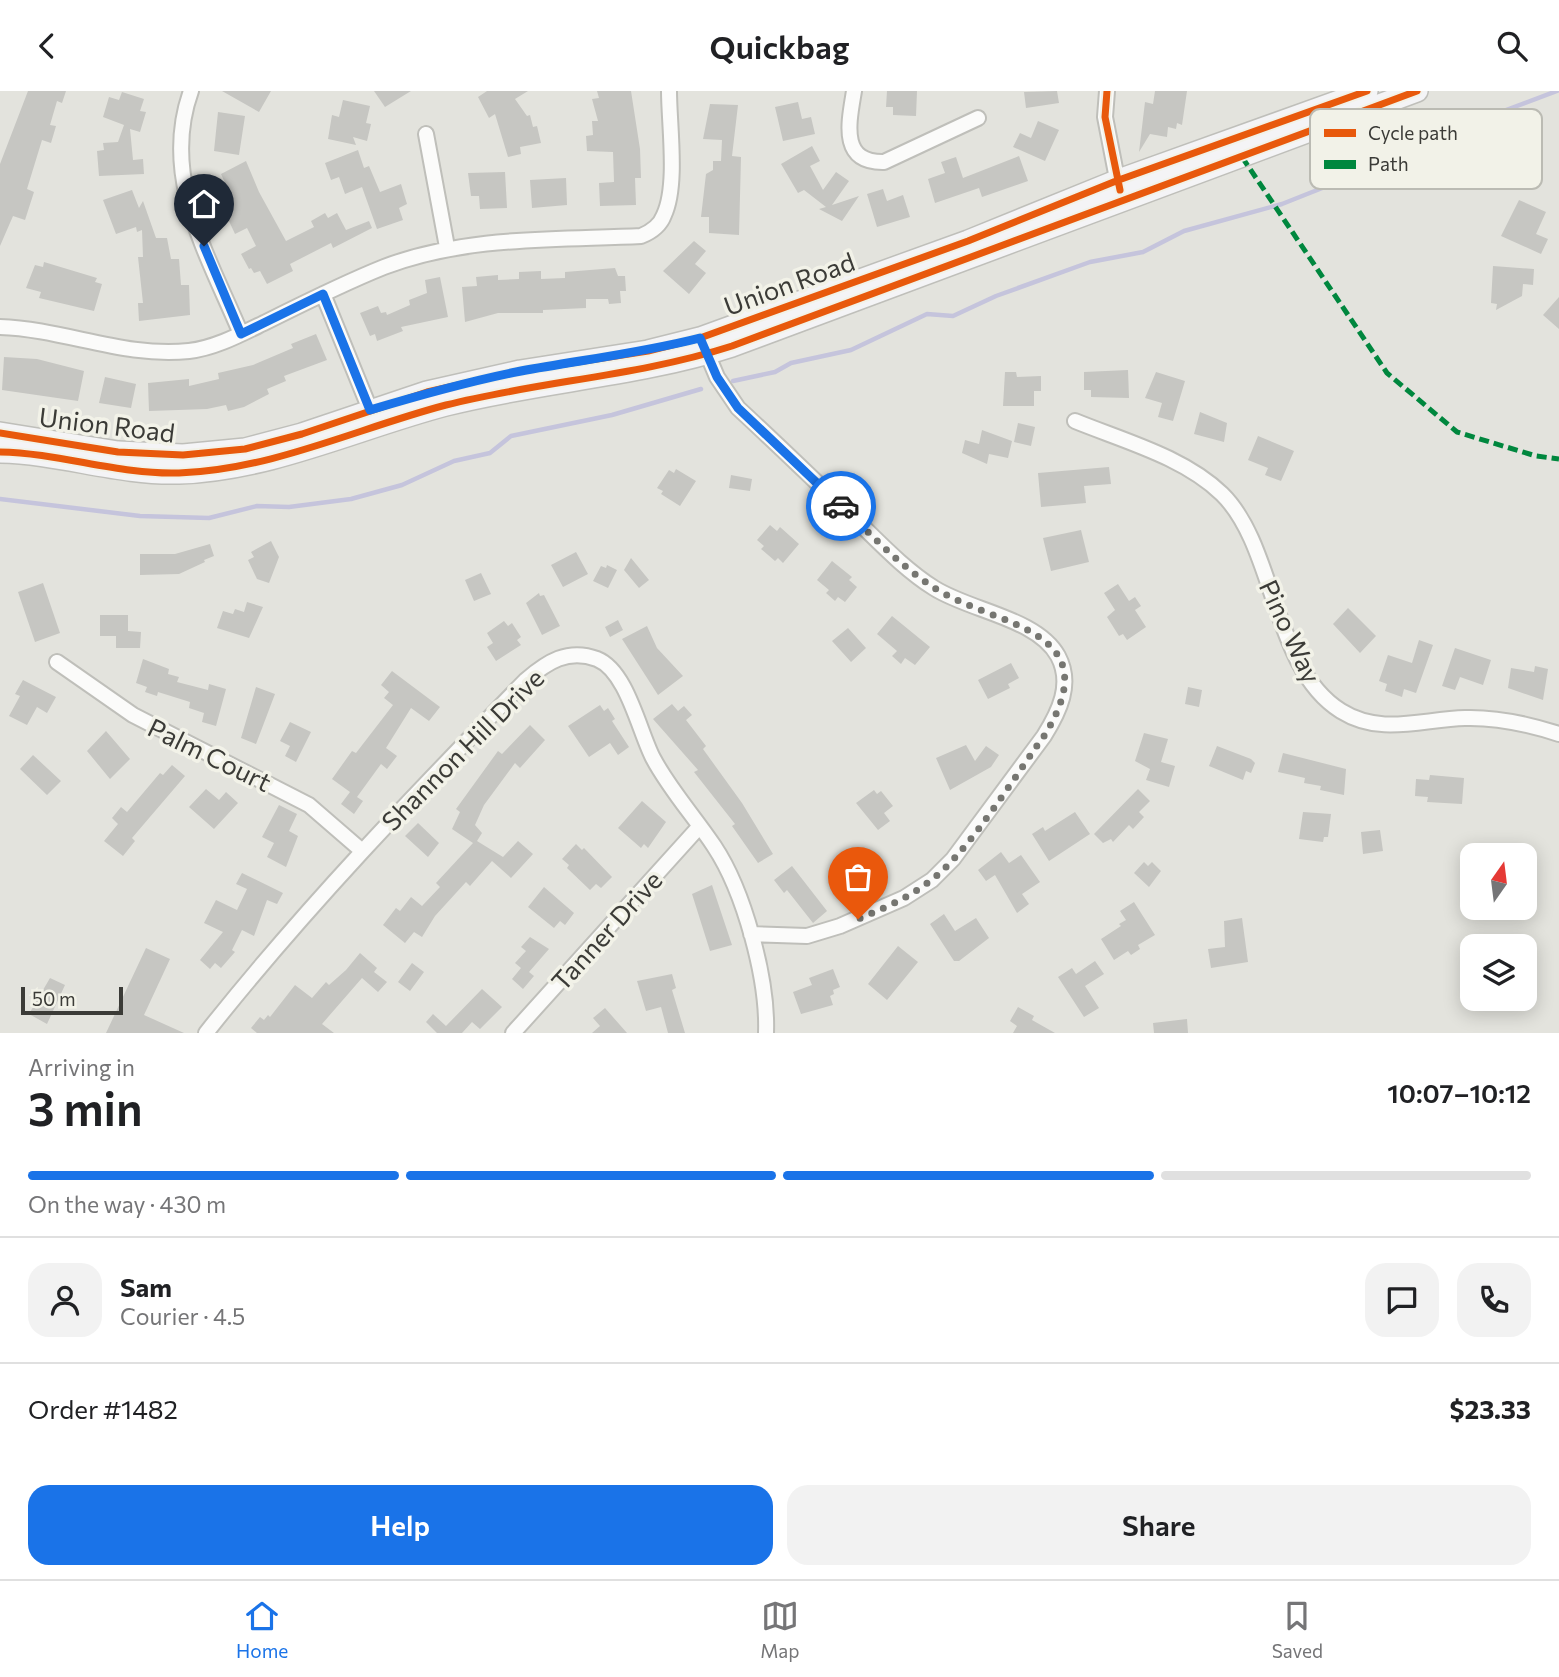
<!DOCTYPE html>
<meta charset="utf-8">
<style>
:root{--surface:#fff;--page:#f2f2f2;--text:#202124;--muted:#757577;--line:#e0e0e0;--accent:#1a73e8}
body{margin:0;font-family:Commissioner,sans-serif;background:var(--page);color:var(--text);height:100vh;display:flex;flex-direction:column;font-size:26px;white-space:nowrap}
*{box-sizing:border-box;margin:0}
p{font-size:23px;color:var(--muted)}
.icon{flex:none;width:38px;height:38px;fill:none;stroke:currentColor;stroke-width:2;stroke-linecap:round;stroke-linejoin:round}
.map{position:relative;height:942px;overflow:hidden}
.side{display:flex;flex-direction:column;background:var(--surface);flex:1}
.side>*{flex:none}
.needle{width:46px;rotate:14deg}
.fabs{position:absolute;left:1460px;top:752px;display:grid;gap:14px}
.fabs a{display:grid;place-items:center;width:77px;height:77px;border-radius:14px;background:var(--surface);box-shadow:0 4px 18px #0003;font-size:35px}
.scale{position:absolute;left:21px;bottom:18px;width:102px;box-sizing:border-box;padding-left:7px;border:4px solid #3b3b37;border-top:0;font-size:19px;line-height:24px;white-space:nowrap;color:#3b3b37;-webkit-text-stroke:5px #f2f2e8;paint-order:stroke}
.pin{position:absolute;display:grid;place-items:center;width:60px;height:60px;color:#fff;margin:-72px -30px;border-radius:50% 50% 50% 0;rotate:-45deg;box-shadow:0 0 7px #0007}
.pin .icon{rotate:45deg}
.courier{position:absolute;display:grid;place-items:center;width:70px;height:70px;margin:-35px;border:5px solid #1a73e8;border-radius:50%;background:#fff;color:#222;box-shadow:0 2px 9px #0007}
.summary em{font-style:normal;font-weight:600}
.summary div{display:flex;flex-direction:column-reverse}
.summary{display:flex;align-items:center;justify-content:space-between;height:119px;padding:0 28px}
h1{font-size:46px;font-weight:600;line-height:52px}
.bar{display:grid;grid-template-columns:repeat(4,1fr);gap:10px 7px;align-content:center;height:84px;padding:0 28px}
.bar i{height:9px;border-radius:5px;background:var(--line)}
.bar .on{background:var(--accent)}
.bar p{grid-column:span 4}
.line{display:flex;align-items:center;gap:18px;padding:0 28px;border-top:2px solid var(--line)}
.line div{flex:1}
.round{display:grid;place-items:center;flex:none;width:74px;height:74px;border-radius:21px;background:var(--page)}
.button{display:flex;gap:14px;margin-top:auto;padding:14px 28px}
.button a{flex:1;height:80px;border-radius:21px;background:var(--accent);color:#fff;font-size:28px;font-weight:600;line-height:80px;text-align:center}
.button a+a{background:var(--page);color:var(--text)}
header{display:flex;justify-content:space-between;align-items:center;height:91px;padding:0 28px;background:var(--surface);font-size:32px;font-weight:600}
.tabs{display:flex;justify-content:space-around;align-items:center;height:98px;border-top:2px solid var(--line);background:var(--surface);font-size:19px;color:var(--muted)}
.tabs a{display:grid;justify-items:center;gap:4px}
.tabs .on{color:var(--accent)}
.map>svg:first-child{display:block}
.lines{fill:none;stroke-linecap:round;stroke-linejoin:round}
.stream{stroke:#c5c4dc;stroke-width:4.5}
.building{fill:#c6c6c2}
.minor-casing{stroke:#bfbfba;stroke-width:18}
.secondary-casing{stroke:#bfbfba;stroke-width:24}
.minor{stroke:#fbfbfa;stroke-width:14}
.secondary{stroke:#f4f4f6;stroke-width:21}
.quiet{stroke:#00873e;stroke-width:5;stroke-dasharray:10 5;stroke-linecap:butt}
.cycleway-casing{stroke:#f2f2e8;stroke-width:11}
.cycleway{stroke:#e8590c;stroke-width:7}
.done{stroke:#767671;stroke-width:7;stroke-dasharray:0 12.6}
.route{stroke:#1a73e8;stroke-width:9}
.labels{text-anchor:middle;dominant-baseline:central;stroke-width:7;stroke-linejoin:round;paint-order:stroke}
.street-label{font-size:26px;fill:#3b3b37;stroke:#f2f2e8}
.key{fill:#f2f2e8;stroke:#bbbbb3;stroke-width:2}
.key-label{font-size:19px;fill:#3b3b37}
</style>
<header><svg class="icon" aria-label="back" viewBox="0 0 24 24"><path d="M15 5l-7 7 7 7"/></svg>Quickbag<svg class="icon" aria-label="search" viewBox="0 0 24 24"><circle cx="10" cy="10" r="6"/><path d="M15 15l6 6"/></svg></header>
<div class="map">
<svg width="1559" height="942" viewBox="0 0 1559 942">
<rect width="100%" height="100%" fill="#e3e3dd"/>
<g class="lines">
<path class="stream" d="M733,290l42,-9 16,-9 60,-13 76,-36 26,2 43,-20 94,-34 53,-10 41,-21 98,-27 78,-31 58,-29 41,-10 39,-21 59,-22
M0,408l140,17 69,2 48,-12 32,1 62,-8 51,-14 52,-24 36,-8 21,-17 101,-21 89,-26"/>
</g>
<path class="building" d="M28,0h38l-4,12 -5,-2 -7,24 6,1 -5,17 -9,-3 -15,49 7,3 -9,28 -12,-4 -13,30v-82z
M222,0h49l-12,21z
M374,0h37l-26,16z
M487,0h41l-13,8 12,17 3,-1 3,12 4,-1 4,17 -21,4 1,7 -13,3 -13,-43 -6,4 -11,-21z
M597,0h34l9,58 1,29h-6l1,27 -36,1 -1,-23 15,-1 -1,-30 -26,-1 -1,-15 7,-1 -1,-14h6l-6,-22 7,-1z
M887,0h30l-1,25 -23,-1v-8h-7z
M1057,0l2,12 -33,5 -2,-16z
M1155,0h32l-5,34 -5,-2 -1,6 -8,-2 -1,10 -17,-3 -11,18 6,-50 8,2z
M122,1l22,7 -4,12 6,1 -6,20 -10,-3 3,31 10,-1 1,15 -45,2 -2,-25 7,-1 -1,-7 15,-1 6,-17 -21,-8 6,-20 10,3z
M343,9l27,6 -4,17 5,1 -4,17 -14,-4 3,8 -28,-6 4,-24 7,2z
M798,11l4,17 9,-2 4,17 -32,7 -8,-34z
M710,13l28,1 -6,51 9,1 -2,78 -30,-2v-16h-8l5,-43 7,-4v-9h8l1,-21 -19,-1z
M218,21l27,4 -6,39 -25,-4z
M1038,30l21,9 -14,31 -32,-14 7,-14 11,5z
M812,55l8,15 -10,5 13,24 13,-18 13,9 -17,24 27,-9 -17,25 -23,-12 7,-2 -22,-17 -6,3 -17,-29z
M358,59l6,18 5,-2 11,26 21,-8 6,20 -8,4 4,12 -26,9 -15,-42 -17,7 -6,-17 -8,3 -6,-17z
M1019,65l9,25 -46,16 -3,-9 -44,15 -7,-24 17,-6 -4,-11 15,-5 7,21z
M246,70l13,31 27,49 28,-14 -3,-6 14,-8 3,5 9,-5 9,17 23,-9 3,7 -39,20 -2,-5 -41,21 3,7 -26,13 -7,-13 -6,2 -3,-5 -2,1 -8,-15 15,-8 -9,-18 -12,6 -20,-43 11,-6 -5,-11z
M505,81l2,36 -27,1 -1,-13h-8l-3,-23z
M566,87l1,27 -35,3 -2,-28z
M883,98l4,12 16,-6 7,22 -33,10 -10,-33z
M132,99l7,18 4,-7 13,37h11l4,21h8l2,26h8l1,30 -51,6 -1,-18h5l-5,-46h5l-1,-27 -5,2 -1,-5 -20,7 -13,-34z
M1519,109l27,12 -10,22 12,5 -7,15 -40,-18z
M694,150l12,10 -11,13 11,9 -17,21 -26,-23z
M44,171l53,16 -2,4 7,2 -8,27 -55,-13 2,-6 -15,-4 9,-23 8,2z
M1493,175l41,3 -1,16 -10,-1 -1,12 -26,14 1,-6 -6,-1z
M615,177l3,8h7l1,15h-6l1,12 -12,1 -1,-5h-22v9l-43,2v3h-45l-33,9 -3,-35 15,-1 -1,-9 22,-2v5l21,-1v-7l22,-1v8l24,-1v-6z
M440,186l8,40 -47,10 2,4 -26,10 -2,-7 -5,2 -10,-23 18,-7 3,7 5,-1 1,3 23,-10 -1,-5 18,-7 -2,-13z
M1559,206v32l-16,-14z
M316,243l11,26 -43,16 2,5 -19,8 2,5 -25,13 -16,4 -2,-6 -19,4 -58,2 -1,-28 41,-4v7l30,-7 -1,-6 35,-8 40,-17 -2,-4z
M4,266l33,2 47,12 -6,30 -76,-11z
M1128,279l1,28 -38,-1v-7h-7v-18z
M1005,281h11l1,5 24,-1v15h-7v15h-31z
M1156,281l29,9 -12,40 -15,-4 4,-14 -17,-5z
M105,286l31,7 -5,24 -32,-5z
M1200,321l27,11 -3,19 -30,-8z
M1018,332l17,4 -4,19 -17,-4z
M982,339l30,11 -4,17 -19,-4 -2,10 -25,-11 3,-13 14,4z
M1258,345l36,15 -13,30 -16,-6 3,-7 -20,-8z
M1109,376l2,17 -27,2 2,17 -45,4 -3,-34z
M676,378l20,12 -16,25 -19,-12 2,-3 -6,-3 12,-18 5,3z
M731,384l21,4 -2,12 -21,-3z
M770,434l7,6 3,-4 19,17 -16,19 -5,-5 -3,3 -14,-12 3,-3 -7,-6z
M1081,439l8,32 -38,9 -8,-33z
M271,450l8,16 -10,26 -12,-4 -9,-19 6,-3 -3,-5z
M210,453l4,12 -10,4 1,2 -26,12 -39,1v-21h35z
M576,461l12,22 -25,13 -12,-22z
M631,467l18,22 -10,8 -15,-18z
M832,470l20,16 -3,3 8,7 -12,15 -7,-5 -3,4 -9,-8 3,-3 -12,-10z
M607,474l10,5 -9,18 -15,-7 8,-15 5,2z
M481,482l10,21 -17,7 -9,-21z
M43,492l17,50 -25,9 -17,-50z
M1118,493l11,17 6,-4 6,9 -6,4 11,17 -19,13 -4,-6 -4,2 -12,-19 8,-7 -11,-17z
M539,502l1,3 4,-1 16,31 -18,9 -16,-32z
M247,511l16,5 -14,31 -32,-10 6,-17 10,3 2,-5 9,3z
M1348,517l28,28 -16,17 -27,-29z
M100,524h28v16l13,1 -1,16h-24v-12h-16z
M892,525l38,31 -15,18 -10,-7 -4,6 -9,-8 5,-5 -20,-17z
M618,529l5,10 -13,7 -5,-10z
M504,530l4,5 4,-3 9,14 -4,3 4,5 -25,16 -9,-14 6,-4 -6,-10z
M647,535l10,22 26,28 -25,19 -36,-56z
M848,537l18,20 -15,14 -19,-21z
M1419,549l14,5 -17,48 -12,-4 -2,8 -17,-6 2,-7 -8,-3 9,-26 24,8z
M1455,557l36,12 -8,25 -23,-8 -5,13 -13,-4z
M143,568l26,10 -1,5 11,3 -2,5 31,8 1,-6 17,5 -10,37 -14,-4 2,-9 -15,-5 1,-6 -32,-10 -1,4 -12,-4 2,-5 -11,-4z
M1011,572l8,15 -11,6 2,4 -22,11 -10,-19z
M1535,575l13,3 -5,31 -35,-12 3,-20 23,4z
M392,580l48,36 -11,14 -18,-13 -25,40 11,8 -10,13 -6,-5 -24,33 6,4 -9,13 -13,-10 9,-12 -18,-13 20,-28 4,2 37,-48 -9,-7 5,-6 -8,-7z
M23,589l33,17 -9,16 -10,-6 -10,18 -18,-9 11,-20 -5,-2z
M256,596l19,7 -19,50 -15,-6z
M1188,596l14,3 -3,17 -14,-3z
M672,613l6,7 6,-5 8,9 -6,5 20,26 -3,3 39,54 31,51 -15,9 -26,-37 3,-2 -41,-52 4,-2 -45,-51z
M600,614l4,6 4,-3 7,11 -3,2 17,26 -11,8 -8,-12 -21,14 -21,-31z
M290,631l21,10 -15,30 -11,-6 5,-10 -10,-5z
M530,634l15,15 -25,28 -5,-5 -31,42 -9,20 7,8 -5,8 26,16 15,-16 15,13 -22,24 -19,-17 -22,25 -4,-4 -31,34 -13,21 -8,-5 -9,11 -22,-18 13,-17 4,3 11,-14 11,9 18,-19 -4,-4 37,-40 -21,-14 8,-17 -4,-3 42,-58 4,3z
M106,640l24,28 -20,20 -23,-28z
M1144,642l24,6 -7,23 14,4 -6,21 -23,-7 4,-11 -15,-8z
M966,654l9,16 11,-15 13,9 -8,12 -41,23 -14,-32z
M1217,655l34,13 4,4 -4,10 -5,-2 -3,9 -34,-14z
M1283,662l63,16 -2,26 -24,-5 1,-4 -17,-3 1,-5 -27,-6z
M33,664l28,26 -14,14 -27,-26z
M172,674l13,11 -53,62 3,3 -12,15 -19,-15 14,-17 -6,-6 9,-11 6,5 33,-39 3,2z
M1430,684l34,3 -2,26 -35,-2 1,-5 -13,-1 1,-17 13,1z
M206,698l13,11 7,-8 12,11 -24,26 -25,-22z
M1138,698l12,12 -11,11 5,5 -11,12 -4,-4 -16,17 -2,-3 -8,4 -9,-9z
M874,699l3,4 4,-3 12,15 -9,7 6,8 -12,9 -22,-27z
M642,710l24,21 -18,26 -4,-4 -3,4 -23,-20z
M279,714l18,9 -8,17 9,5 -12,31 -19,-10 7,-14 -12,-6z
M1075,721l15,22 -41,27 -17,-27 11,-7 2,4z
M1303,721l28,2 -3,23h-4l-1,5 -24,-3z
M418,732l21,20 -11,14 -23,-21z
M1380,739l3,21 -20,3 -2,-22z
M576,753l6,6 2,-2 28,29 -11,11 -5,-4 -6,6 -23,-22 2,-3 -7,-6z
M1001,761l8,11 12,-8 19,27 -18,12 7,10 -12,9 -22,-38 -9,6 -8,-11z
M1144,771l4,4 4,-4 9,9 -12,16 -15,-14z
M792,775l35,45 -14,12 -26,-33 -3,3 -10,-13z
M242,782l41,20 -6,11 -10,-4 -13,36 -12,-6 -10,20 3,2 -14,16 -6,-5 -5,6 -10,-9 23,-28 -19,-9 12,-23 21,10 10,-21 -11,-5z
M712,794l20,60 -22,6 -18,-57z
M544,796l30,26 -9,12 -5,-4 -6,7 -26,-21z
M1134,811l21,33 -17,10 2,4 -9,6 -3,-4 -14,9 -13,-21 20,-13 -2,-2 7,-4 -6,-9z
M944,823l11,17 21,-13 13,20 -30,23h-5l-24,-37z
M1242,827l6,44 -37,6 -3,-19 17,-2 -1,-26z
M530,846l19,12 -20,23 5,4 -11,13 -11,-10 9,-11 -6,-5 11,-12 -5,-4z
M898,855l20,16 -31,38 -19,-16z
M146,857l24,11 -26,56 40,18h-78z
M360,862l17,15 -3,4 13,10 -9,10 -16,-14 -40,46 12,9h-77l-6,-5 9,-11 4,3 4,-5 2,2 25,-32 17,13 14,-16 3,3 17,-15z
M1095,870l9,13 -19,12 14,22 -15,9 -26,-40 14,-9 4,6z
M412,872l12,9 -14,19 -12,-9z
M833,878l7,18 -7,3 1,4 -4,2 3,9 -32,9 -8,-22 19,-7 -3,-7z
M672,883l4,14 -4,2 13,43h-17l-7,-26 -15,4 -9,-30z
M50,887l15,7 -18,39 -18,-10z
M482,898l20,18 -22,22 -8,-7 -10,11h-25l-11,-11 7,-8 13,12z
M1018,916l16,9 -2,4 23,13h-42l4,-7 -7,-5z
M605,917l22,25h-35l8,-7 -7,-8z
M1187,928l1,14h-34l-1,-10z"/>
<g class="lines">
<g class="minor-casing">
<path id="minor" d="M191,0c-31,86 17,164 50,243
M854,0c-5,31 -15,72 30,71l94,-44
M1107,0l-2,26 14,72
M426,43l21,113
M323,203l50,123
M0,236c64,2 124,31 189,24 27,-3 54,-18 79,-30 38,-19 76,-38 116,-54 81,-31 170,-27 257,-31 10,-4 19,-10 23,-21 14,-30 5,-90 5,-124
M704,255l13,31 21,31c39,36 77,73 116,110 25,24 50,51 80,70 36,23 103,30 124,68 15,28 1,56 -14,80l-91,123 -21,21 -28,18 -64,28 -33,10 -56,-2
M1075,330c49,20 109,36 147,73 54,53 50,174 119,217 40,25 81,8 124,7 33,-1 63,6 94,16
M57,571l76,53 176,90 52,45
M206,942c99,-125 209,-239 320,-353 21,-18 42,-32 71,-21 30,12 42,72 56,99 17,32 41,58 61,88 30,45 54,133 52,187
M513,942l186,-206"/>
</g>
<g class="secondary-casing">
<path id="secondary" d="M0,342l118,19 65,3 62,-6 57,-15 125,-42 93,-21 128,-20 52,-13 268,-97 148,-60 251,-90
M0,361c60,1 119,23 179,21 92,-3 179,-45 267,-68 95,-24 193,-29 286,-59l685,-255"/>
</g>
<use href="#minor" class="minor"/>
<use href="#secondary" class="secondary"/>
<path class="quiet" d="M1242,66l145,216 70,59 79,24 23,3"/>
<g class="cycleway-casing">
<path id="cycleway" d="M1107,0l-2,26 15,73
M0,342l118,19 65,3 62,-6 57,-15 125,-42 93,-21 128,-20 52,-13 268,-97 148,-60 251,-90
M0,361c60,1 119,23 179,21 92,-3 179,-45 267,-68 95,-24 193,-29 286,-59l685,-255"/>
</g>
<use href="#cycleway" class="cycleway"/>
</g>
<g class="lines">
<path class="done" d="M841,415c30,28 58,59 92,81 63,41 179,40 111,149 -29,40 -76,117 -114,145 -22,17 -47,28 -72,38"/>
<path class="route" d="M204,155l37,88 82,-40 47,116c50,-15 100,-29 151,-39 60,-11 120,-18 179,-33l17,39 21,31 103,98"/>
</g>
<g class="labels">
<g class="street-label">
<text transform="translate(789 192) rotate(-20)">Union Road</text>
<text transform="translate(107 333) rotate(7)">Union Road</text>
<text transform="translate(1291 540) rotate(65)">Pino Way</text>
<text transform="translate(462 658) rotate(-45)">Shannon Hill Drive</text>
<text transform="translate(210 663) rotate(26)">Palm Court</text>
<text transform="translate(606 839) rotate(-48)">Tanner Drive</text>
</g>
</g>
<rect x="1310" y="18" width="232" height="80" rx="10" class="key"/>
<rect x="1324" y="38" width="32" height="8" fill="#e8590c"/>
<rect x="1324" y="69" width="32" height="9" fill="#00873e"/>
<g class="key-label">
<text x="1368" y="49">Cycle path</text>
<text x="1368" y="80">Path</text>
</g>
</svg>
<div class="fabs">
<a><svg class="needle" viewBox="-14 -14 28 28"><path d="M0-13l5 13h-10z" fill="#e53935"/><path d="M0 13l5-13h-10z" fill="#757577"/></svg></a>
<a><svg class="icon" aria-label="layers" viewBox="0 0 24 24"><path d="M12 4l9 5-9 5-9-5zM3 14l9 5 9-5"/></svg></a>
</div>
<div class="scale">50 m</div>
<div class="pin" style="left:858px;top:828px;background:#ea580c"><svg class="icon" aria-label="bag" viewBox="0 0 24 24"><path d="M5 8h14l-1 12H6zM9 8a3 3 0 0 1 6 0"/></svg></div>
<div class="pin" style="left:204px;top:155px;background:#1f2937"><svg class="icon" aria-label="home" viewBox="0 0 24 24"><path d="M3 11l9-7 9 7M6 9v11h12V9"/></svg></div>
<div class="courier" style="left:841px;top:415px"><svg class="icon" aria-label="car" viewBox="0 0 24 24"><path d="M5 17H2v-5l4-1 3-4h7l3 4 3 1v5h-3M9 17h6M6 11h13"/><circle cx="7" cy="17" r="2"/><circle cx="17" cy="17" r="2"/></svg></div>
</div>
<section class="side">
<div class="summary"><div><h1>3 min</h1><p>Arriving in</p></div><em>10:07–10:12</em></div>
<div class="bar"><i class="on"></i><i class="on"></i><i class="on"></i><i></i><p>On the way · 430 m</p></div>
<div class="line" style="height:126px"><a class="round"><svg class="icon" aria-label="person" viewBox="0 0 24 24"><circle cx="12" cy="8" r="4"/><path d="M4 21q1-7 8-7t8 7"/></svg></a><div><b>Sam</b><p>Courier · 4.5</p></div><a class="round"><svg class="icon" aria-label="chat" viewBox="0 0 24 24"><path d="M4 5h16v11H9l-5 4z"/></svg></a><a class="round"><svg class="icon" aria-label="phone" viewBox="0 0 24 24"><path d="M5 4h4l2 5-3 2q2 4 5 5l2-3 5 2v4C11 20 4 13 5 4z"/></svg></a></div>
<div class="line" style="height:91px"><div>Order #1482</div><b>$23.33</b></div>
<div class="button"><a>Help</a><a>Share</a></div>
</section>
<nav class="tabs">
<a class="on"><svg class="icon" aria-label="home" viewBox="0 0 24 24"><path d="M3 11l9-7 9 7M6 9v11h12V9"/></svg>Home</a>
<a><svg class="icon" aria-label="map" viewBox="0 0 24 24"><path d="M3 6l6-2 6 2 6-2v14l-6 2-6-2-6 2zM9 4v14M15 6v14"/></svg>Map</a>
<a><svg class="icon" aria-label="saved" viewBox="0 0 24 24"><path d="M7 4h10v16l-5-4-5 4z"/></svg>Saved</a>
</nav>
